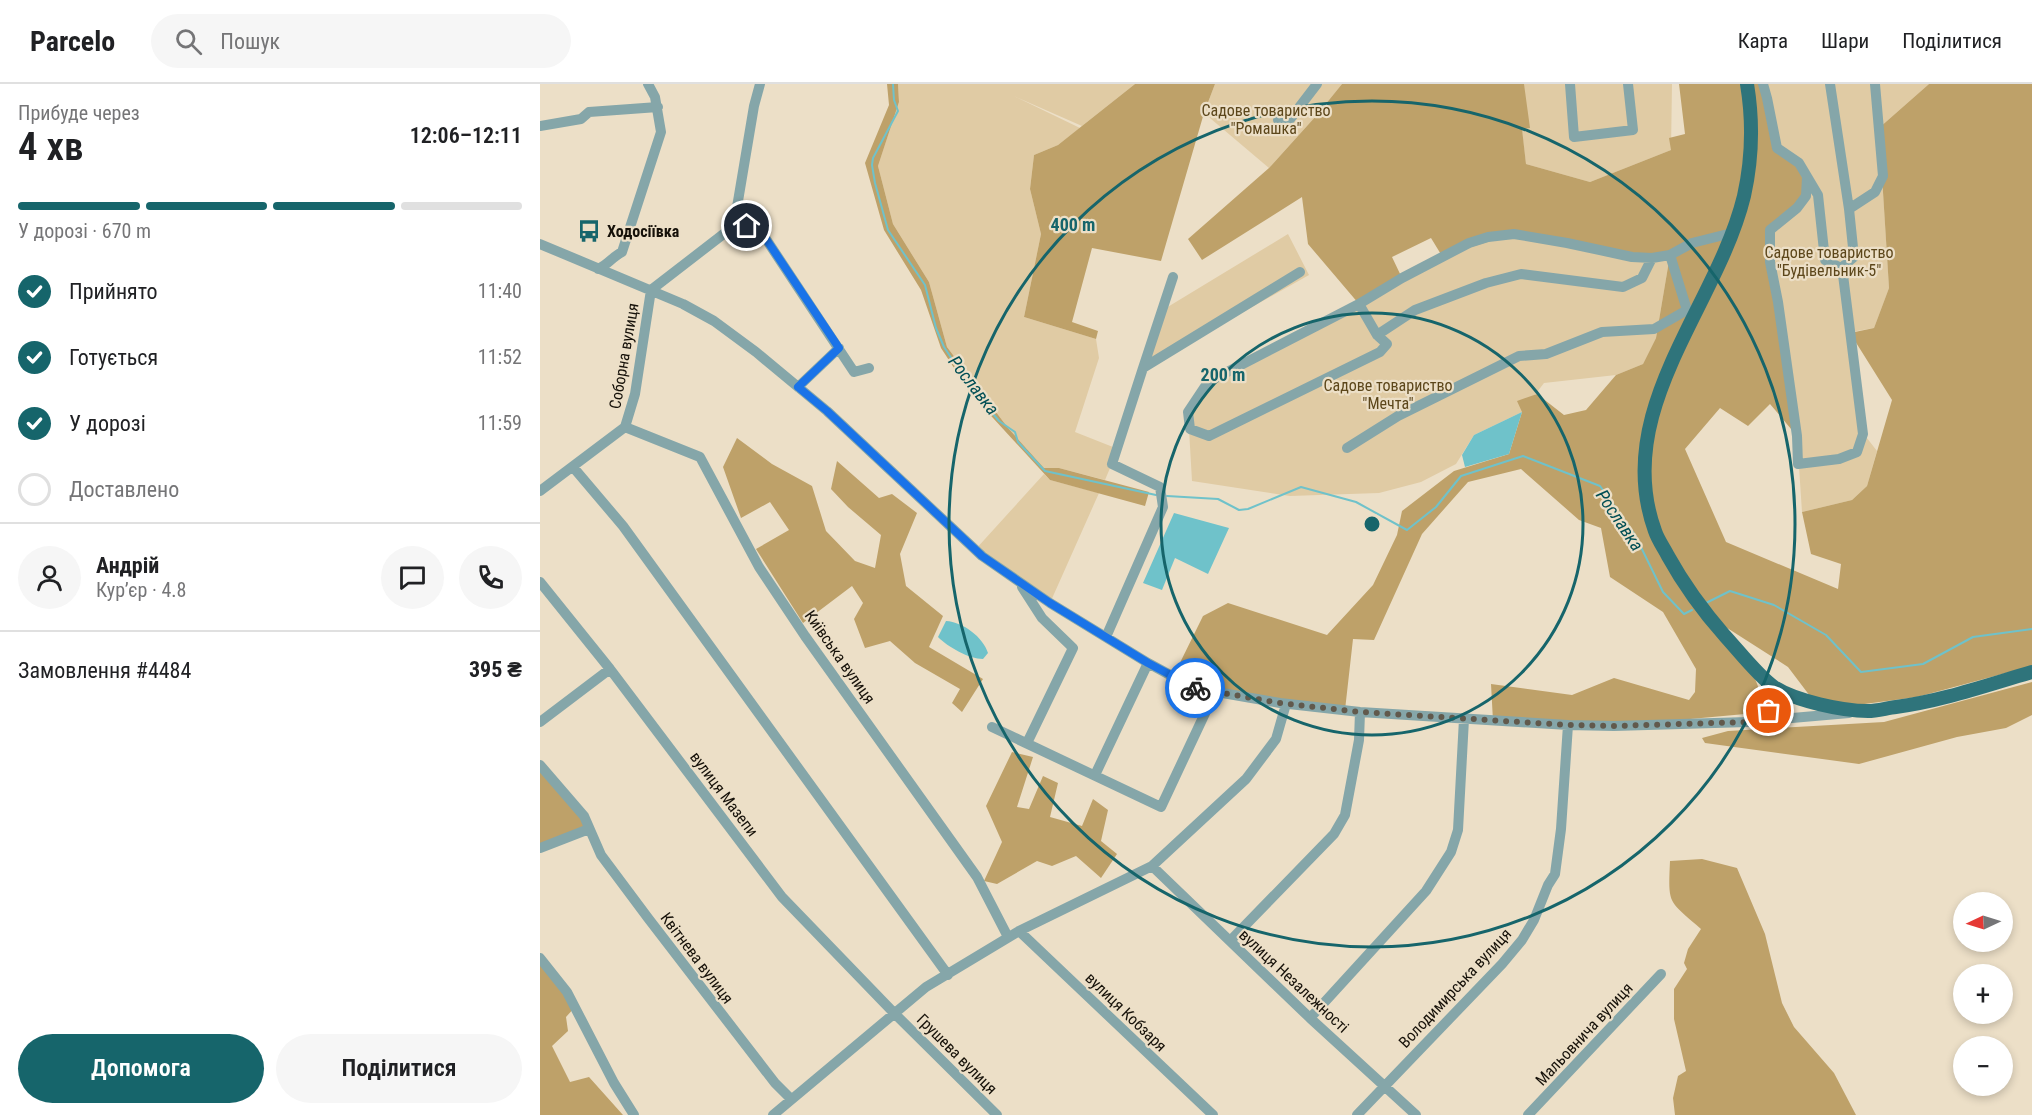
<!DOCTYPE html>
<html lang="uk">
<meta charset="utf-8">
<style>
:root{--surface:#fff;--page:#f6f6f6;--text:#202124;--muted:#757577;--line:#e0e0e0;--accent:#16656b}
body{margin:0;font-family:"Roboto Condensed",sans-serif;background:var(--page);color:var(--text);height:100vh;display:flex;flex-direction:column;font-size:22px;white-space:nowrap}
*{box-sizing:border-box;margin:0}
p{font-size:20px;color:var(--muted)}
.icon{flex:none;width:33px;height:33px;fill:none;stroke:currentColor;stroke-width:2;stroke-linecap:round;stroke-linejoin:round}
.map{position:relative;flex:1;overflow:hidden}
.panel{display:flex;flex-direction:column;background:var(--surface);width:540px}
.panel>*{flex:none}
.needle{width:39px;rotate:266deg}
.buttons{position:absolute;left:1413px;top:808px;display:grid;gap:12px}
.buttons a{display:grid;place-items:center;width:60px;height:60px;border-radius:50%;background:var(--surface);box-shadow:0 3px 9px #0003;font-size:30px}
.pin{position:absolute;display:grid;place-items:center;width:51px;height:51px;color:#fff;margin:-26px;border:3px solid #fff;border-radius:50%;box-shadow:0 2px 6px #0007}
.courier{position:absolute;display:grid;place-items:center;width:60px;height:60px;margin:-30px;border:4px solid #1a73e8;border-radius:50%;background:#fff;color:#222;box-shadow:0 2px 8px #0007}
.overview em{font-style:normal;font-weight:600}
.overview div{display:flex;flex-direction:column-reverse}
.overview{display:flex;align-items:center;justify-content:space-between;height:102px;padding:0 18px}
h1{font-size:39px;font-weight:600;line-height:45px}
.bar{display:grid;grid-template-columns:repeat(4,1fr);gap:9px 6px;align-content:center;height:72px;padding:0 18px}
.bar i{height:8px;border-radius:4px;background:var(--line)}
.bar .selected{background:var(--accent)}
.bar p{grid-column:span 4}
.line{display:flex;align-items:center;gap:15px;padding:0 18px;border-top:2px solid var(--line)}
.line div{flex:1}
.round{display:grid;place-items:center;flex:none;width:63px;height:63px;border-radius:32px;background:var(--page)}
ol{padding:0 18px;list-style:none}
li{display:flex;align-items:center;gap:18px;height:66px}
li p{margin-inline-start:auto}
li .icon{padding:6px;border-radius:50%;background:var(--accent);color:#fff;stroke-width:4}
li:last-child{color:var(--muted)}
li i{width:33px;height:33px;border:3px solid var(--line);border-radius:50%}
.cta{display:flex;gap:12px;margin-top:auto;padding:12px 18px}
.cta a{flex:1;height:69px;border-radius:36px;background:var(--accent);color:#fff;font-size:24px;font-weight:600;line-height:69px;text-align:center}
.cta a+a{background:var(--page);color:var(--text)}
header{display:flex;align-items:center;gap:36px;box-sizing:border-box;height:84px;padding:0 30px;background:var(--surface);border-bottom:2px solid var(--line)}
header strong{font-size:28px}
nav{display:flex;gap:33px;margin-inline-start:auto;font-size:21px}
.search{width:420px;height:54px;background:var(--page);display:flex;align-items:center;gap:15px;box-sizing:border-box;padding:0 21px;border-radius:33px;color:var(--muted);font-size:22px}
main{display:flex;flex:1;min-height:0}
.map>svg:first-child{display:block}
.green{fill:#e0cba4}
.forest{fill:#bea169}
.water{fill:#6fc2ca}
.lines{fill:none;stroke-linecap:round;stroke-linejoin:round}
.stream{stroke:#6fc2ca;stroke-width:2}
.minor{stroke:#85a6a9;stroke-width:10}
.major{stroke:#2f747b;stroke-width:14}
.done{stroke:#61594c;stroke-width:6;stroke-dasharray:0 10.8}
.route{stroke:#1a73e8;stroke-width:8}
.ring{fill:none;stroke:#16656b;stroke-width:3}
.labels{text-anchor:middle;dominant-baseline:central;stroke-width:4.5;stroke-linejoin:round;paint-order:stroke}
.park-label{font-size:16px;fill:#5c461a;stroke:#ecdfc7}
.poi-label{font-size:16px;font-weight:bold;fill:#161109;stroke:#ecdfc7;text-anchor:start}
.street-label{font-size:16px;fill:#161109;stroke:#ecdfc7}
.water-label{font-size:18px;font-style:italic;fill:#004e54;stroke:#ecdfc7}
.centre{fill:#16656b;stroke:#ecdfc7;stroke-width:3}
.ring-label{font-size:18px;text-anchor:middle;font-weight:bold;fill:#16656b;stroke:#ecdfc7;stroke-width:4.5;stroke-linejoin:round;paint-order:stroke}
</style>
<header>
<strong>Parcelo</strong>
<div class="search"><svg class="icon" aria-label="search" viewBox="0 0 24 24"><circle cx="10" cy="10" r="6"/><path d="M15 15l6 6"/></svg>Пошук</div>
<nav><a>Карта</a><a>Шари</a><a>Поділитися</a></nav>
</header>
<main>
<section class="panel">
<div class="overview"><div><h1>4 хв</h1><p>Прибуде через</p></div><em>12:06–12:11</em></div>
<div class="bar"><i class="selected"></i><i class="selected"></i><i class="selected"></i><i></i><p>У дорозі · 670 m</p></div>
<ol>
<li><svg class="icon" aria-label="check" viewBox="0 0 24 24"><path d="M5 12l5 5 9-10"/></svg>Прийнято<p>11:40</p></li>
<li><svg class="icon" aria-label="check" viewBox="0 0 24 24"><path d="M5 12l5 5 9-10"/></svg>Готується<p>11:52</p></li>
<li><svg class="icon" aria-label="check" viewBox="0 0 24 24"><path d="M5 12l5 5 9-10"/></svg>У дорозі<p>11:59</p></li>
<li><i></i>Доставлено</li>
</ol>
<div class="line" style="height:108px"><a class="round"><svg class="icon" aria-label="person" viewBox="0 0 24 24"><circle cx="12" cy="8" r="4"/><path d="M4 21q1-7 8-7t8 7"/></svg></a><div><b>Андрій</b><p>Кур’єр · 4.8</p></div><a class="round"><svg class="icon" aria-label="chat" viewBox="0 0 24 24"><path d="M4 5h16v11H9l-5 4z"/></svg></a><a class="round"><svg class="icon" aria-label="phone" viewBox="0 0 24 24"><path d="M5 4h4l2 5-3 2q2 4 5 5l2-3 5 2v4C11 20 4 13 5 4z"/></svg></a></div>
<div class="line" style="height:78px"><div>Замовлення #4484</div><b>395 ₴</b></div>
<div class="cta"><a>Допомога</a><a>Поділитися</a></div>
</section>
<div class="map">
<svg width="1492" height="1031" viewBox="0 0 1492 1031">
<rect width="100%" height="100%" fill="#ecdfc7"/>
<path class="green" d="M358,0h237l-53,42 -68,-30 66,32 -22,17 -24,10 -4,34 11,45 -17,83 72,22 3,19 -24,74 43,17 -13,31 -46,-12h-15l-36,-40 -61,-81 -18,-65 -36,-58 -15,-58 21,-64z
M675,0h127l-26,32 -47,52 -65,-55z
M976,0h156l-1,66 -81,32 -64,-18z
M1223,0h166l-50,44 10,160 -15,40 -23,4 12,101 14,18 -10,35 -15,14 -50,12 -5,-76 -27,-174 7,-114z
M748,150l21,41 -165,93 22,-60z
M974,150l156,21 -14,83 -13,26 -27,11 -72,8 -22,29 -48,23 -18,29 -35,18 -42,11 -89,3 -98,-15 -4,-69 20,-30 234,-126z
M504,390l6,6 49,13 -49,110 -75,-53z"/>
<path class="forest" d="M347,0h11l1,18 -21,64 15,58 36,58 18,65 61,81 36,40h15l90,24 -4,14 -95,-26 -79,-86 -30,-46 -20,-58 -37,-60 -19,-67 24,-58z
M595,0h80l-11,29 -43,148 -69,-13 -20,74 26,9 -2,8 -72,-22 17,-83 -11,-45 4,-34 24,-10z
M802,0h182l6,44 -8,1 4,35 64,18 81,-32 -2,-12 16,-4 -6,-50h84l14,63 22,16 7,33 -36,34 27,206 -27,-32 -22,22 -28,-18 -35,41 41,93 112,47 3,-25 -30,-10 -9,-42 50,-12 15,-14 25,-86 -42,-67 24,-5 15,-40 -10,-160 50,-44h103v582l-115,31 -75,10 -26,-3 -28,-37 -78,-50c18,22 57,62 50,92l-15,5 -131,12 -121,-5 -2,-37 81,11 42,-17 75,22 6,-8 1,-23 -33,-57 -53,-35 -9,-49 -22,-8 -58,-51 -53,13 -46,52 -48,106 -21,-1 -8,71 -94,-11 -78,-22 30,-61 25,-13 99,32 46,-50 24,-50 5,-24 52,-40 55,-17 13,-42 -5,-11 20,-7 27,21 22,-5 30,-35 27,-11 13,-26 14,-83 -18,3 -138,-24 -72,22 -11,-18 -39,19 10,21 -43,26 -51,-60 -6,-47 -100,63 -14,-21 81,-71 47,-52z
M197,354l35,26 40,22 14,45 29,30 20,7 6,-33 -33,-28 -17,-18 6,-28 42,37 13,-4 25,19 -17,41 6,32 37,30 -14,31 54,32 -21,33 -10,-9 8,-14 -45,-26 -25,-22 -25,7 -11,-29 9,-16 -11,-17 -49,37 -47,-74 33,-19 -19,-28 -29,16 -18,-51z
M1492,598v33l-26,13 -49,9 -98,27 -154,-21 -3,-5 26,-7 156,-9z
M472,668l21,5 -16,50 12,2 14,-33 15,7 -8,34 32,9 11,-27 15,11 -7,31 16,13 -16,24 -25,-22 -24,10 -15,-5 -40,23 -13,-3 18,-39 -16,-36z
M0,681l49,64 -49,19z
M1162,775l35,9 28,66 17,69 12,24 40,46 22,42h-181l-2,-17 5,-22 8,-5 -12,-52v-30l13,-20 -3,-6 4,-14 13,-20c-33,-29 -33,-23 -31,-68z
M0,874l35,49 -9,10 2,14 -16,15 18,36 19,-5 34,38h-83z"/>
<path class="water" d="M982,328l-13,42 -44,13 -3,-12 12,-20z
M634,429l55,15 -21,46 -33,-16 -13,32 -19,-7z
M406,537c17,1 37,16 42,32l-5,6c-14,0 -35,-12 -45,-22z"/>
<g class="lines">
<path class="stream" d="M353,0l1,16 4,11 -25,47 -1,7 3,18 13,47 37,55 11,43 8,19 26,39 6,4 5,9 18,22 16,11 3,10 27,29 111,24
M627,412l51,3 21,11 9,-1 53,-22 55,15 51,28 29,-23 25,-31 62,-20 77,30 35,49 28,57 21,22 8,-4
M1166,519l24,-12 44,14 52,30 35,37 62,-8 50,-27 59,-8"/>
<path class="minor" d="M220,0l-6,22 -19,113 -5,10 17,-3 15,7 92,139 15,-4
M1030,0l4,53 59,-7 -5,-46
M1223,0l4,14 10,50 22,15 19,32 7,65 16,8 13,-11 -5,-48 -19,-125
M738,36l6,7 33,-43
M0,42l41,-7 8,-7 69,-5
M1267,93l-1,19 -9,12 -27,22v32l8,40 19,134 1,28 41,-5 18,-7 6,-18 -21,-167
M1309,125l26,-17 8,-16 -8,-92
M0,160l143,60 31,17 42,31 71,59 155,145 68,47 98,60 46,25 86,15 80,9 208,13 46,1 134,-4 101,-9
M1130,171l17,55 6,2
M58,185c10,-4 14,-12 24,-17l39,-120 -6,-35 -7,-13
M819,220l18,31 10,9 -7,8 -171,84 -19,-7 -2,-17 20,-30 151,-78 43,-26 67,-35 19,-6 26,-3 53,9 65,14 20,1 18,-3 22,-12 40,-10
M837,251l38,-25 71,-27 35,-9 102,13 19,-9 10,-20
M603,284l30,-91
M258,303l41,-39
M85,343l75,30 59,110 46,69 172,241 31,60
M807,364l51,-32 121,-60 27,-2 56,-22 52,-3 33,-19
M33,383l50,59 325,449
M0,407l85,-64 10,-33 16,-104 79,-61
M0,498l70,87 172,228 113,117 102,101
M482,503l20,31 31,30 -46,95
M566,553l57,-130 -3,-20 -48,-23 31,-96 157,-96
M1214,636c15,-7 25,-18 18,-34
M0,638l70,-53
M452,643l169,80 54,-115
M0,681l44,51 17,39 47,63 90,117 37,48 16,16
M555,691l53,-112
M0,764l49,-19
M612,782l158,152 106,97
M479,847l194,184
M690,857l104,-107 11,-19 14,-75 1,-28
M0,874l27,34 47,91 20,32
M770,934l116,-127 25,-39 7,-22 6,-111
M233,1031l153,-128 93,-56 133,-65 94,-87 30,-40 10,-35
M817,1031l145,-151 20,-24 12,-20 14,-35 7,-11 6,-45 7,-104
M988,1031l133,-141"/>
<path class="major" d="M1207,0c6,36 5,76 -3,112 -27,111 -133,214 -89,335 3,9 9,17 13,25 16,29 35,55 57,80 13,14 34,41 49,51 22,14 68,24 94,24 9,0 19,-3 28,-4 46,-6 91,-22 136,-35"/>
</g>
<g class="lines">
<path class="done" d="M655,604l85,15 80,9 208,13 46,1 134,-4 21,-11"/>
<path class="route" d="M207,142l15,7 77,115 -41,39 29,24 155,145 68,47 98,60 47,25"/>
</g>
<g class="ring">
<circle cx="832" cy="440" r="211"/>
<circle cx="832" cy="440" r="423"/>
</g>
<defs>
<g id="bus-bare" transform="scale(1.8)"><path d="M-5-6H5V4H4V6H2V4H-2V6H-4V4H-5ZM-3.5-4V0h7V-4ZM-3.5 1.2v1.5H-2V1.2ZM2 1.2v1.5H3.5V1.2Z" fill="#16656b" stroke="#ecdfc7" stroke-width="2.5" paint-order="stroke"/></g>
</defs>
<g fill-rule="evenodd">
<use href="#bus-bare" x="49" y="147"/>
</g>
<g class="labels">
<g class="park-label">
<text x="726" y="26">Садове товариство<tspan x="726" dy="18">"Ромашка"</tspan></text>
<text x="1289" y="168">Садове товариство<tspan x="1289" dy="18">"Будівельник-5"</tspan></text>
<text x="848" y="301">Садове товариство<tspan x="848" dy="18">"Мечта"</tspan></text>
</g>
<g class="poi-label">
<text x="67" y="147">Ходосіївка</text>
</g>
<g class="street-label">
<text transform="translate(84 272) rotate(-80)">Соборна вулиця</text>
<text transform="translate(300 573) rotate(55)">Київська вулиця</text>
<text transform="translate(184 710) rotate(53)">вулиця Мазепи</text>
<text transform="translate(157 874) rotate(53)">Квітнева вулиця</text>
<text transform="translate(754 897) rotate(43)">вулиця Незалежності</text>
<text transform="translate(915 904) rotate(-47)">Володимирська вулиця</text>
<text transform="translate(586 928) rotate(44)">вулиця Кобзаря</text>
<text transform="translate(1044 950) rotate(-47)">Мальовнича вулиця</text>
<text transform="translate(417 970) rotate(45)">Грушева вулиця</text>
</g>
<g class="water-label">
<text transform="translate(434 301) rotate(52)">Рославка</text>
<text transform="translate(1080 436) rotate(56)">Рославка</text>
</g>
</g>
<circle cx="832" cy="440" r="9" class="centre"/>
<g class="ring-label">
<text x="533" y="147">400 m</text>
<text x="683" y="297">200 m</text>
</g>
</svg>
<div class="buttons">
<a><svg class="needle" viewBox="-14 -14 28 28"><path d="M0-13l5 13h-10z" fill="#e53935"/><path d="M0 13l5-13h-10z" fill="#757577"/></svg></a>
<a>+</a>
<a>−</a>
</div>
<div class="pin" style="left:1229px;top:627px;background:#ea580c"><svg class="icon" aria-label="bag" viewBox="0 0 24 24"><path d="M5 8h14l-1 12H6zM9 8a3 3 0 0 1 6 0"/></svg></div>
<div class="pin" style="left:207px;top:142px;background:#1f2937"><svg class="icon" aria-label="home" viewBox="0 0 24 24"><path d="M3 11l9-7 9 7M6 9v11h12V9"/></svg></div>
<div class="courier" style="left:655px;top:604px"><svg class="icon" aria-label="bike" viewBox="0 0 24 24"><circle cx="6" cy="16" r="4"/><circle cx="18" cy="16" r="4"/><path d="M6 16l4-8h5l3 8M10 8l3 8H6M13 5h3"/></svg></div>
</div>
</main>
